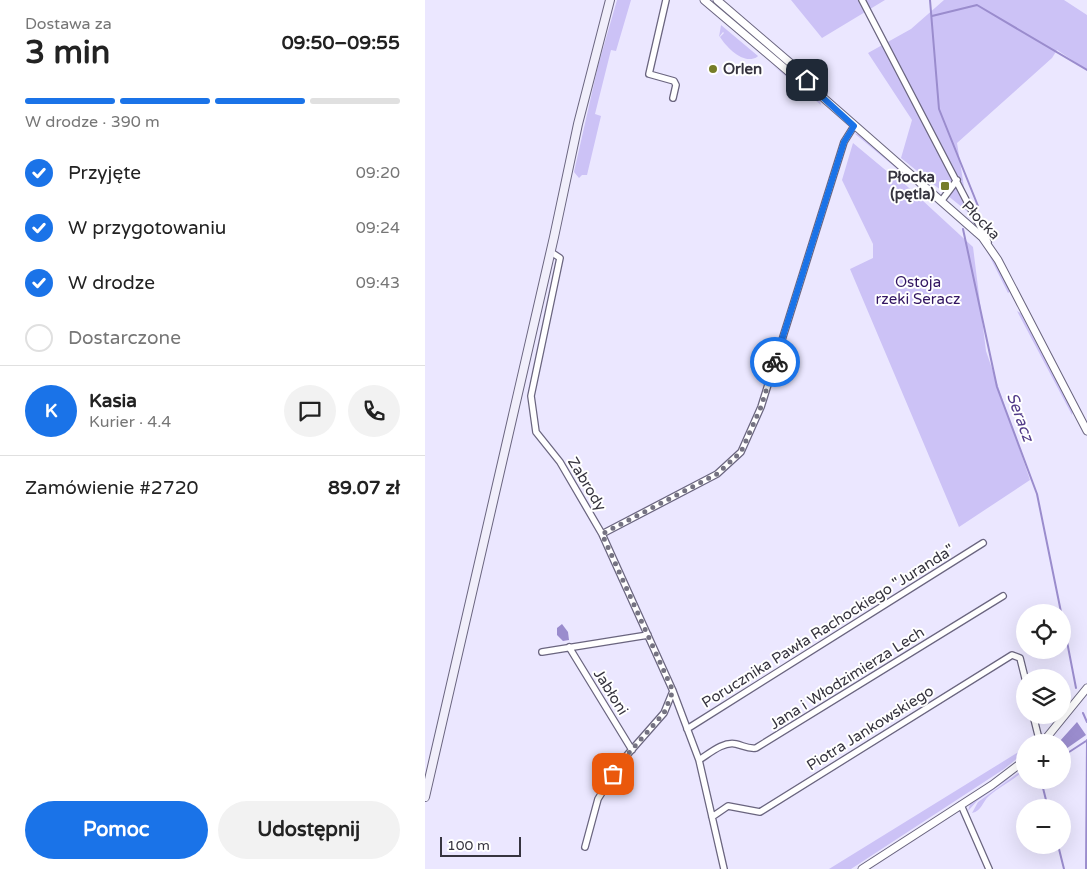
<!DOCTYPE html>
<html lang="pl">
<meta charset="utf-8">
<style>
:root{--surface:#fff;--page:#f2f2f2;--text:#222;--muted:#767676;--line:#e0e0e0;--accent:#1a73e8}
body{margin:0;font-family:"Varela Round",sans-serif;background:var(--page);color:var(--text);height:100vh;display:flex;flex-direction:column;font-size:19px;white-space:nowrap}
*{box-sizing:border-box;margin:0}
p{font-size:16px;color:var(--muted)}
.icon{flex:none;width:28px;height:28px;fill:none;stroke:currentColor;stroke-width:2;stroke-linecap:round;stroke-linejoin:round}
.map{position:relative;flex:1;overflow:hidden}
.panel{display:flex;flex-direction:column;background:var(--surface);width:425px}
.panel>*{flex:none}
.controls{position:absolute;left:591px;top:604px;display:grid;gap:10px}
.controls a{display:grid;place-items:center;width:55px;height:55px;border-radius:50%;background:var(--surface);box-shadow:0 5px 20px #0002;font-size:25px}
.scale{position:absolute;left:15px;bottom:12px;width:81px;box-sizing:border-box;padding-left:5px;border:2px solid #36343f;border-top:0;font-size:14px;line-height:18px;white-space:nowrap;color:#36343f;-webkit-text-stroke:4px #fff;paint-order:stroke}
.pin{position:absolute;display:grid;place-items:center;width:42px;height:42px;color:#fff;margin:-21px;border-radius:10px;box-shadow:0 2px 8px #0006}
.courier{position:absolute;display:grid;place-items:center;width:50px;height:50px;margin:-25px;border:4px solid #1a73e8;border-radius:50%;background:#fff;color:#222;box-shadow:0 1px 6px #0007}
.head em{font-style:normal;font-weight:700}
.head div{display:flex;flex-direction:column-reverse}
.head{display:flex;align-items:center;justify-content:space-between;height:85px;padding:0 25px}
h1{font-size:32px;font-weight:700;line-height:38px}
.bar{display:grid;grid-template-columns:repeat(4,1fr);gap:8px 5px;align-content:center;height:60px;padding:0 25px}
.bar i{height:6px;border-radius:4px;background:var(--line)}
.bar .selected{background:var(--accent)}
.bar p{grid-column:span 4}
.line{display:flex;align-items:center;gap:12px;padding:0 25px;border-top:1px solid var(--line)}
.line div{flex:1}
.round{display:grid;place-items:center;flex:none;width:52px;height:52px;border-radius:26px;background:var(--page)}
ol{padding:0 25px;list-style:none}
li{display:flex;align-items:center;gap:15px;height:55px}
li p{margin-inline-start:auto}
li .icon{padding:5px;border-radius:50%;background:var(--accent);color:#fff;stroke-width:4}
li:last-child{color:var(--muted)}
li i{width:28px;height:28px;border:2px solid var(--line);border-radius:50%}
.action{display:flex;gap:10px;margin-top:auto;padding:10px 25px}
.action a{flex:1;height:58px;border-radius:30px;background:var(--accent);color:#fff;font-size:20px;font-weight:700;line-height:58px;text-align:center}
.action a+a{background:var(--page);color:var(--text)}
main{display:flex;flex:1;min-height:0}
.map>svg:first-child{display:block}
.green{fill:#ccc2f6}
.water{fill:#9a8ccd}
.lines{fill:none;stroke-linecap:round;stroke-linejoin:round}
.stream{stroke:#9a8ccd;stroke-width:2}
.minor-casing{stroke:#6a657f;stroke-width:8}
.tertiary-casing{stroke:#6a657f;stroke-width:9}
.secondary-casing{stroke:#6a657f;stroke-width:10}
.minor{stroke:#fff;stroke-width:5.5}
.tertiary{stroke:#fff;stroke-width:7}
.secondary{stroke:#f1effb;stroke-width:8}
.done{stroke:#757382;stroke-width:5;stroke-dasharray:0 9}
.route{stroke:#1a73e8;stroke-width:6}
.poi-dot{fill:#767d27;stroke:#fff;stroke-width:2}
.labels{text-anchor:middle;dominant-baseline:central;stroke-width:4;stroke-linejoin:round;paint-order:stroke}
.poi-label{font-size:15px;font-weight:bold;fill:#36343f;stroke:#fff;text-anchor:start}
.street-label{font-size:15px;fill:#36343f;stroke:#fff}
.park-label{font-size:15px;fill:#311561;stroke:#fff}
.water-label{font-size:16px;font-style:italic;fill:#513a88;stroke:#fff}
</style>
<main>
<section class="panel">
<div class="head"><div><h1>3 min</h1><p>Dostawa za</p></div><em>09:50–09:55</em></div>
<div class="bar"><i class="selected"></i><i class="selected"></i><i class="selected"></i><i></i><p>W drodze · 390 m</p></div>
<ol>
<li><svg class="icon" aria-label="check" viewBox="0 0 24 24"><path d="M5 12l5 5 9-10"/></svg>Przyjęte<p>09:20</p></li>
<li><svg class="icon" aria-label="check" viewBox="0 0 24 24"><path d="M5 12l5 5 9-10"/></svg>W przygotowaniu<p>09:24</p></li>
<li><svg class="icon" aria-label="check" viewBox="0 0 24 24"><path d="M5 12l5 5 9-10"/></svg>W drodze<p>09:43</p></li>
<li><i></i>Dostarczone</li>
</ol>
<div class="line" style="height:90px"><b class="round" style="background:var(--accent);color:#fff">K</b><div><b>Kasia</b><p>Kurier · 4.4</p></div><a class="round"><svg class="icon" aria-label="chat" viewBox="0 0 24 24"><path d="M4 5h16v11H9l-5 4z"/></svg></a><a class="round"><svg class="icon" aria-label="phone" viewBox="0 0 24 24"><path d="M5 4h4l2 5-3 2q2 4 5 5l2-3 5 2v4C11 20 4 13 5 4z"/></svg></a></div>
<div class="line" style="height:65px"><div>Zamówienie #2720</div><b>89.07 zł</b></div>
<div class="action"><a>Pomoc</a><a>Udostępnij</a></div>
</section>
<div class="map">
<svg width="662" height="869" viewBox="0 0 662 869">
<rect width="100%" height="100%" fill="#ebe7ff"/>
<path class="green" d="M192,0h14l-15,51 -5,-1 -16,64 6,2 -14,59h-5l-3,3 -5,-6 2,-9 22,-97z
M366,0h94l-63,38z
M519,0h120l23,15v55l-30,-20 -5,8 -95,85 11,69 -67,-54 11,-38 -44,-67 43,-24z
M296,25l37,31 -1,1c-13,8 -30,-9 -37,-20l4,-4 -1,-1 -4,5z
M346,64l49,37 1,4z
M429,133l6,2 100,85c23,20 36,44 51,71l-3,2 -25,-50 -9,-10z
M428,143l42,35 1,-2 77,71 13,104 44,129 -71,47 -109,-258 23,-11v-14l-31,-64z
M592,311l5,3 51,96 -1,5z
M600,748v4l-21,17 -153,100h-22z
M600,764l-19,17 -29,20 -9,10 2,-7z
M600,768c-9,12 -25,18 -36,28 -7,6 -7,15 -17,17l6,-11z"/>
<path class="water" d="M137,624l6,8 1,8 -6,1 -6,-6v-7z
M652,722l9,13 -23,16v-9h-4z"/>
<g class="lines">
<path class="stream" d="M505,0l9,109 39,97 -4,8
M507,16l45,-11 110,65
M538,229l34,158 40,107 24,118
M638,621l13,67
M658,713l4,9
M638,756l23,-15
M616,780l7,28
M633,845l6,24
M661,869l1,-129"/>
<g class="minor-casing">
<path id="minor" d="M241,0l-17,74 25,7 2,4 -3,13
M437,0l126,242
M517,200l15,-20
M126,252l9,6 -29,138 5,36 24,30 42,72 71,157 26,69 25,109
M177,534l115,-60 24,-22 20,-45 83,-265 10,-16
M144,647l63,103
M117,652l106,-17
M608,715l5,20 6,7
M262,729l296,-186
M274,760c10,-6 24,-19 37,-16 8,2 12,5 20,4l247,-152
M536,805l28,64
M287,817l16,-11 32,6 252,-157 8,3 5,20
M160,847l13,-48 23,-37 43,-49 9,-22"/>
</g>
<g class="tertiary-casing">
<path id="tertiary" d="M279,0l99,84 11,7
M292,0l78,67 24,27 163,143 16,23 89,171
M618,742l44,-54
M437,869l130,-84 33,-25"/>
</g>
<g class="secondary-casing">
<path id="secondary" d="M0,797l129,-560 24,-113 32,-124"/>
</g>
<use href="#minor" class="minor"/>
<use href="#tertiary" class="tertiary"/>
<use href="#secondary" class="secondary"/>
</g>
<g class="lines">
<path class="done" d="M188,774l8,-12 43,-49 9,-22 -71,-157 115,-60 24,-22 20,-45 14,-45"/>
<path class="route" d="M350,362l69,-220 10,-16 -35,-32 -12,-14"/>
</g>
<g class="poi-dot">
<circle cx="288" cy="69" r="5"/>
<rect x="515" y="181" width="10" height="10" rx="2.5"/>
</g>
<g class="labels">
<g class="poi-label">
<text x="298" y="69">Orlen</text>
<text x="510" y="177" text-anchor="end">Płocka<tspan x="510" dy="17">(pętla)</tspan></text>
</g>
<g class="street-label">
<text transform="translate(556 220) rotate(46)">Płocka</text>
<text transform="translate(162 484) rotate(59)">Zabrody</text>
<text transform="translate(403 626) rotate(-32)">Porucznika Pawła Rachockiego "Juranda"</text>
<text transform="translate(422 678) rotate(-32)">Jana i Włodzimierza Lech</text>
<text transform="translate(186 692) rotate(58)">Jabłoni</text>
<text transform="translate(445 728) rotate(-32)">Piotra Jankowskiego</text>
</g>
<g class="park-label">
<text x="493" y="282">Ostoja<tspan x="493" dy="17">rzeki Seracz</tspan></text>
</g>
<g class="water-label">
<text transform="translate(595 417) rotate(70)">Seracz</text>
</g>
</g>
</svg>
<div class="controls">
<a><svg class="icon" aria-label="locate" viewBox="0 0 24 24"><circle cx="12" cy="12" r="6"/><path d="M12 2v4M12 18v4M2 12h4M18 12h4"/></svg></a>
<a><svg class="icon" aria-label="layers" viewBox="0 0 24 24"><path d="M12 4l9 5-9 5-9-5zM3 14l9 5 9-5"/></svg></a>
<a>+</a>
<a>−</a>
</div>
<div class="scale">100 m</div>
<div class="pin" style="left:188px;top:774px;background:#ea580c"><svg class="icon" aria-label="bag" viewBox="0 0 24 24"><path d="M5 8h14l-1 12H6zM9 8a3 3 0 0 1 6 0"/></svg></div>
<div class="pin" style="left:382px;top:80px;background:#1f2937"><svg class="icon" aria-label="home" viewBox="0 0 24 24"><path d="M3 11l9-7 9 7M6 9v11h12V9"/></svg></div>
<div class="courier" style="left:350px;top:362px"><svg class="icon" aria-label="bike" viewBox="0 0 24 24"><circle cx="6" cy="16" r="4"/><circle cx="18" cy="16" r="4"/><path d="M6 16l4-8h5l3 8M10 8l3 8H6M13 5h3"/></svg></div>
</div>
</main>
